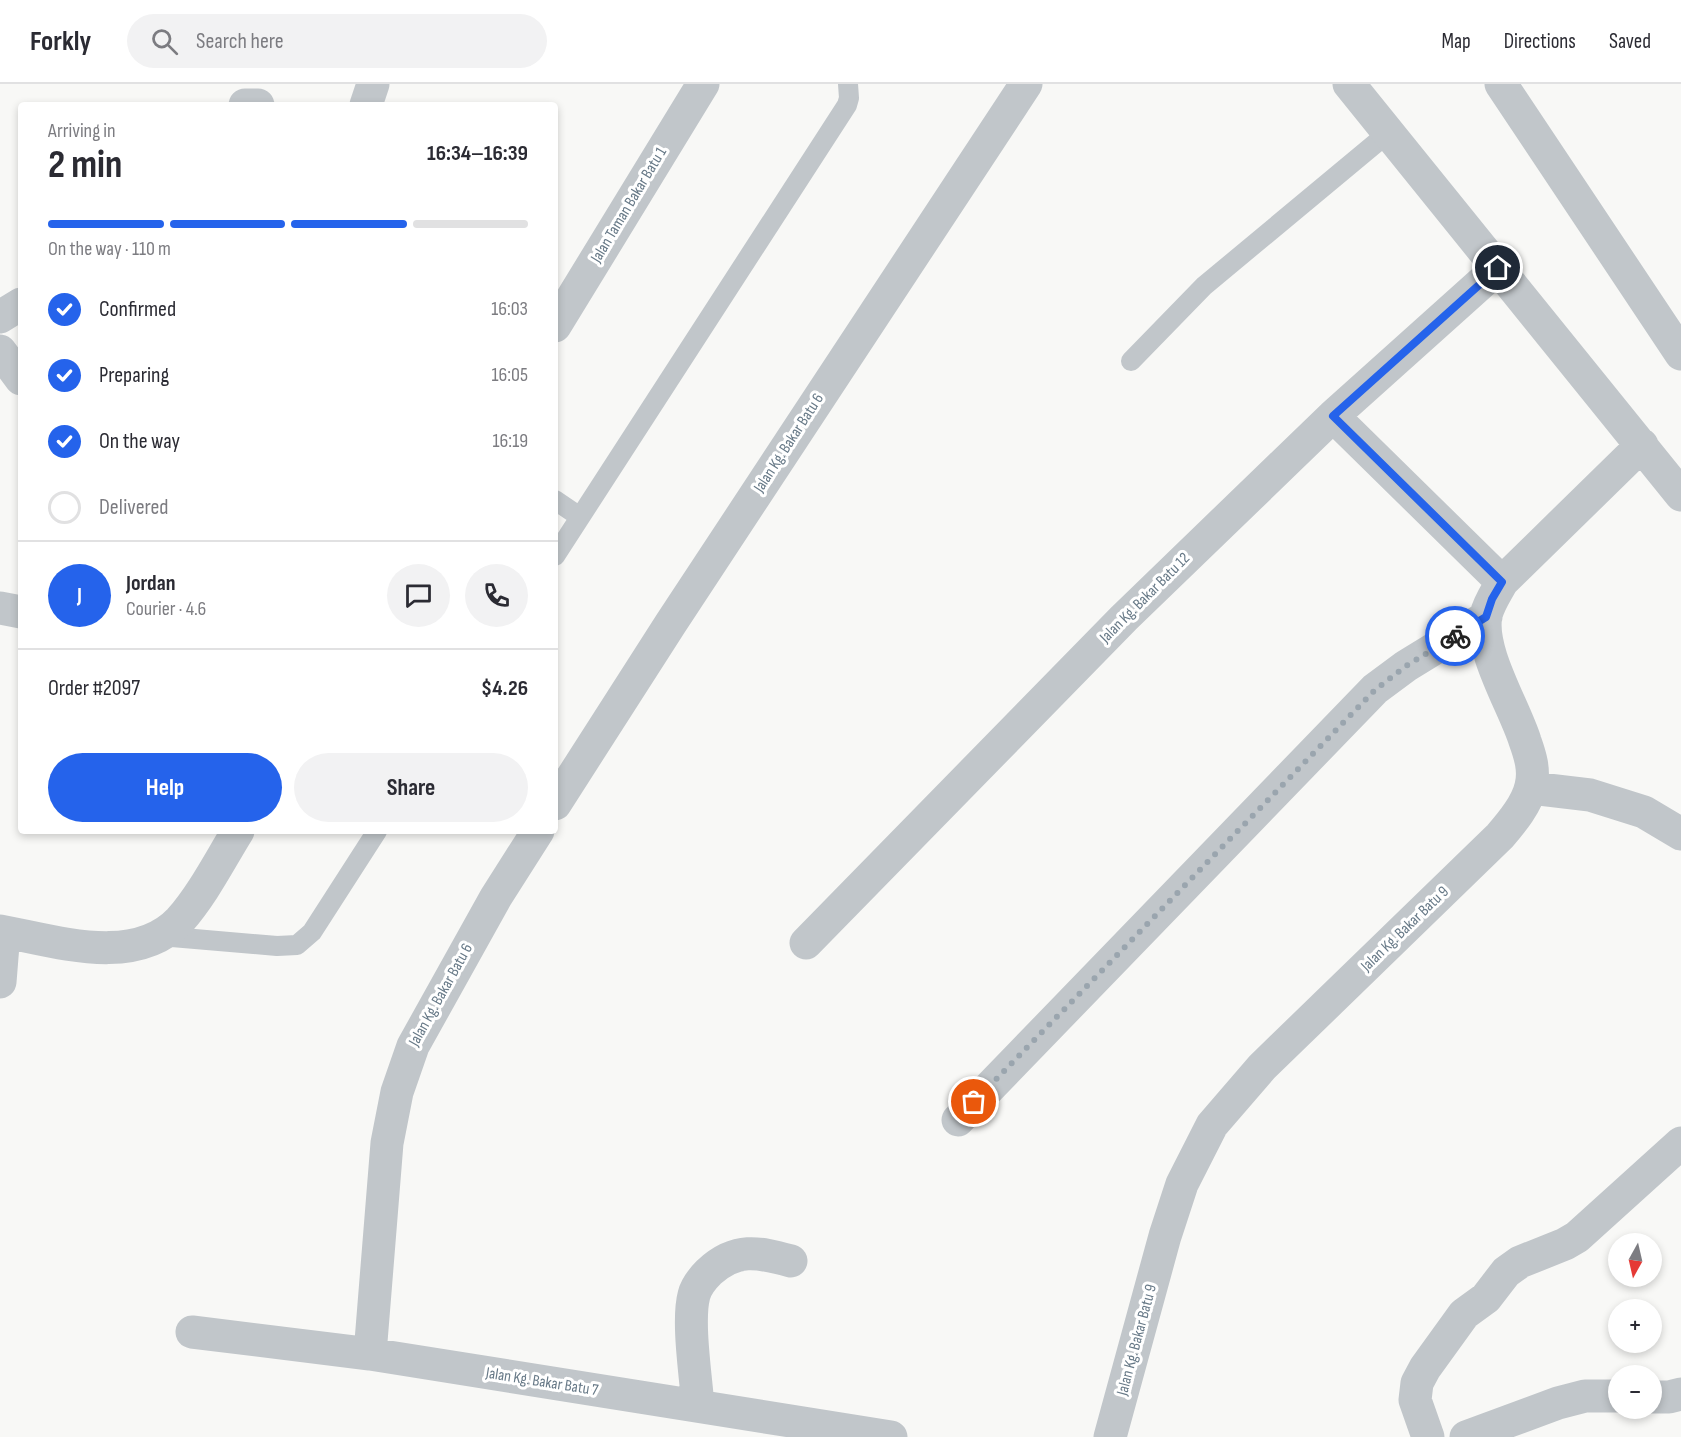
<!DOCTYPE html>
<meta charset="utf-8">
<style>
:root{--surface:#fff;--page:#f2f2f3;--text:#2b2b33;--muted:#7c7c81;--line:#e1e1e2;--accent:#2563eb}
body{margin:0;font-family:"Sofia Sans Condensed",sans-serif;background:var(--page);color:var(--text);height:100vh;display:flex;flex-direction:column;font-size:22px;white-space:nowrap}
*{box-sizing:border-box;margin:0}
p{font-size:20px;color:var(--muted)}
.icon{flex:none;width:33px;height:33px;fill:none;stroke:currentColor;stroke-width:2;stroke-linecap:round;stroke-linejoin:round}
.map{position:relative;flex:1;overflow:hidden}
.sheet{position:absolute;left:18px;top:18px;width:540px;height:732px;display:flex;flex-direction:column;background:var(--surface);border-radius:6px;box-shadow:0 3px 9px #0003}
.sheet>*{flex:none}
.needle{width:39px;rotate:188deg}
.buttons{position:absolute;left:1608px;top:1149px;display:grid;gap:12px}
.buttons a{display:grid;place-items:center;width:54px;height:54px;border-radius:50%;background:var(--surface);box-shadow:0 3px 9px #0003;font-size:30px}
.pin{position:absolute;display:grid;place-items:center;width:51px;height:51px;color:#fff;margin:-26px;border:3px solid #fff;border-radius:50%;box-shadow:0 2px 6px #0007}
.courier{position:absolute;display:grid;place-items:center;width:60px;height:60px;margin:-30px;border:4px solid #2563eb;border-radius:50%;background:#fff;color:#222;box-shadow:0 2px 8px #0007}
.head em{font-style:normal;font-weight:700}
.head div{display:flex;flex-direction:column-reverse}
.head{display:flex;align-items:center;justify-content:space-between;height:102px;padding:0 30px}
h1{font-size:39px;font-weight:700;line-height:45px}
.bar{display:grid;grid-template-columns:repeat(4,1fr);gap:9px 6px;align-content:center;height:72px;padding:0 30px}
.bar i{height:8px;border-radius:4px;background:var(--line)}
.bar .on{background:var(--accent)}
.bar p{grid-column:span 4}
.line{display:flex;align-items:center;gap:15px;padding:0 30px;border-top:2px solid var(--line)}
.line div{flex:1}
.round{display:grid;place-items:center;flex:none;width:63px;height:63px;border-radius:32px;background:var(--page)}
ol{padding:0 30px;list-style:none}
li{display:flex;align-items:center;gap:18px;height:66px}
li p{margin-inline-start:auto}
li .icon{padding:6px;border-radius:50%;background:var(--accent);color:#fff;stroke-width:4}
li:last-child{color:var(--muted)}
li i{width:33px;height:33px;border:3px solid var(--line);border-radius:50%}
.action{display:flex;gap:12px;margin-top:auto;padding:12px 30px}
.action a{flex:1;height:69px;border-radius:36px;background:var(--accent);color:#fff;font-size:24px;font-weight:700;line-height:69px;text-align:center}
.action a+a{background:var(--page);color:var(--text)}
header{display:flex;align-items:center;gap:36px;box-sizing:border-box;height:84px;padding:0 30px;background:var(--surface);border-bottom:2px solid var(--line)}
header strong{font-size:28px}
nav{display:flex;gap:33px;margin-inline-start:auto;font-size:21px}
.search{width:420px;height:54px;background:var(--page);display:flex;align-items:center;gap:15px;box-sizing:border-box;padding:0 21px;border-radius:33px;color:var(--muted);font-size:22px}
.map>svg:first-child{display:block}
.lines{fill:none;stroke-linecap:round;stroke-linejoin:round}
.service{stroke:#c1c6ca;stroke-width:20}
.minor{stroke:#c1c6ca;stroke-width:33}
.done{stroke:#9aa5ae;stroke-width:6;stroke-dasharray:0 10.8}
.route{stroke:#2563eb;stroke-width:8}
.labels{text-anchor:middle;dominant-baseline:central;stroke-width:6;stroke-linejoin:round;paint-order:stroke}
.street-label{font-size:16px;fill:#677987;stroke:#fff}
</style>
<header>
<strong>Forkly</strong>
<div class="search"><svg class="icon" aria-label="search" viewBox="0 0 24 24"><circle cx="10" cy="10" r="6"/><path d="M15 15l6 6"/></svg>Search here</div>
<nav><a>Map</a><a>Directions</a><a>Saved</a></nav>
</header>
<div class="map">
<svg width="1681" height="1353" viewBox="0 0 1681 1353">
<rect width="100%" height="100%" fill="#f8f8f6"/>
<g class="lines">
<path class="service" d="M1131,277l73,-75 184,-153
M555,416l25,17
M555,472l292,-451 2,-7 -1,-14
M160,852l117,10 20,-1 15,-13 65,-101"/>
<path class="minor" d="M1349,0l332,411
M1501,0l180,270
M245,21h13
M366,21l7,-21
M0,233l21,-13
M555,242l148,-242
M0,267l21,28
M1333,332l169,166
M0,524l21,4
M1531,704l59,7 54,17 37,22
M555,720l116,-181 355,-539
M0,847c56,10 135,37 180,-11 23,-26 40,-60 58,-89
M806,859l318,-325 209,-202 165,-148
M0,898l4,-50
M958,1036l417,-431 31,-23 80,-49
M192,1248l178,22 521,83
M370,1270l17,-211 10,-51 16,-46 83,-149 42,-66
M1652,1313h17l12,-3
M698,1322c-2,-28 -11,-85 -4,-111 2,-8 9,-17 15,-23 27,-25 49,-20 82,-11
M1110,1353l55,-201 17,-52 30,-59 50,-58 238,-231c12,-14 27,-32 31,-50 4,-16 -1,-31 -6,-45 -11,-35 -46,-90 -39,-126 3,-12 10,-22 16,-33l140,-137
M1428,1353l-13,-37 2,-17 8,-15 39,-54 22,-16 20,-26 14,-10 45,-18 12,-7 104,-94
M1466,1353l92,-34 27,-7h33"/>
</g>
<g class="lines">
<path class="done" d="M974,1018l401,-412 31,-24 49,-30"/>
<path class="route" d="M1455,552l31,-19 6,-18 10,-17 -169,-166 165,-148"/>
</g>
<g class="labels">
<g class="street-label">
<text transform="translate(629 121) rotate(-59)">Jalan Taman Bakar Batu 1</text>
<text transform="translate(789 359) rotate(-57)">Jalan Kg. Bakar Batu 6</text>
<text transform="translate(1145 514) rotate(-45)">Jalan Kg. Bakar Batu 12</text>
<text transform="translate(1405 845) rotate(-44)">Jalan Kg. Bakar Batu 9</text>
<text transform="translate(441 911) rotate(-61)">Jalan Kg. Bakar Batu 6</text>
<text transform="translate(1137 1256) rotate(-75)">Jalan Kg. Bakar Batu 9</text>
<text transform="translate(542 1298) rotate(9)">Jalan Kg. Bakar Batu 7</text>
</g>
</g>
</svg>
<div class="buttons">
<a><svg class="needle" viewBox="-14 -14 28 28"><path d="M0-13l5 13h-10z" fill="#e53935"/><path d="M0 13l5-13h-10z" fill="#7c7c81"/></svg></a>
<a>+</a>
<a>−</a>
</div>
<div class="pin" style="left:974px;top:1018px;background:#ea580c"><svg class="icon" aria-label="bag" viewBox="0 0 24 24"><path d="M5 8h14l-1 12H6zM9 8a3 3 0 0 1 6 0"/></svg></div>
<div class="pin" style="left:1498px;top:184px;background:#1f2937"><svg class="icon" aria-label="home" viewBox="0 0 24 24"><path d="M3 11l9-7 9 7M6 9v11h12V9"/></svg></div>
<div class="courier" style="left:1455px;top:552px"><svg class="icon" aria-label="bike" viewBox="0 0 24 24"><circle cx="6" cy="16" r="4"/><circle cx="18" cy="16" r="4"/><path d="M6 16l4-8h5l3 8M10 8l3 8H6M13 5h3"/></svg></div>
<section class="sheet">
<div class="head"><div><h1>2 min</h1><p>Arriving in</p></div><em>16:34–16:39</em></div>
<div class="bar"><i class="on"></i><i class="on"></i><i class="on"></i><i></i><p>On the way · 110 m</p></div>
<ol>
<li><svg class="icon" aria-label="check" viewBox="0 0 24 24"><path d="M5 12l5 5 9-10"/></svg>Confirmed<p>16:03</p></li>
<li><svg class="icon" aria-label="check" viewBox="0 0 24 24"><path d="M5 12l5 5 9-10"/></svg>Preparing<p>16:05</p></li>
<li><svg class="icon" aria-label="check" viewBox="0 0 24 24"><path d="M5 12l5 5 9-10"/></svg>On the way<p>16:19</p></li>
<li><i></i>Delivered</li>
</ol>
<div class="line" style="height:108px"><b class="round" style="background:var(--accent);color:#fff">J</b><div><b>Jordan</b><p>Courier · 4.6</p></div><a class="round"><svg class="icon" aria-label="chat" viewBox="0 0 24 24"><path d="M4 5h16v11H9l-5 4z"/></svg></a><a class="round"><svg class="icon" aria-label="phone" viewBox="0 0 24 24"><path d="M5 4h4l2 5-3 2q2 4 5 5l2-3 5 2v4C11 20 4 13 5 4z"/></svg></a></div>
<div class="line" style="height:78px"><div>Order #2097</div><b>$4.26</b></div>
<div class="action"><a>Help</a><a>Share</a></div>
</section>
</div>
